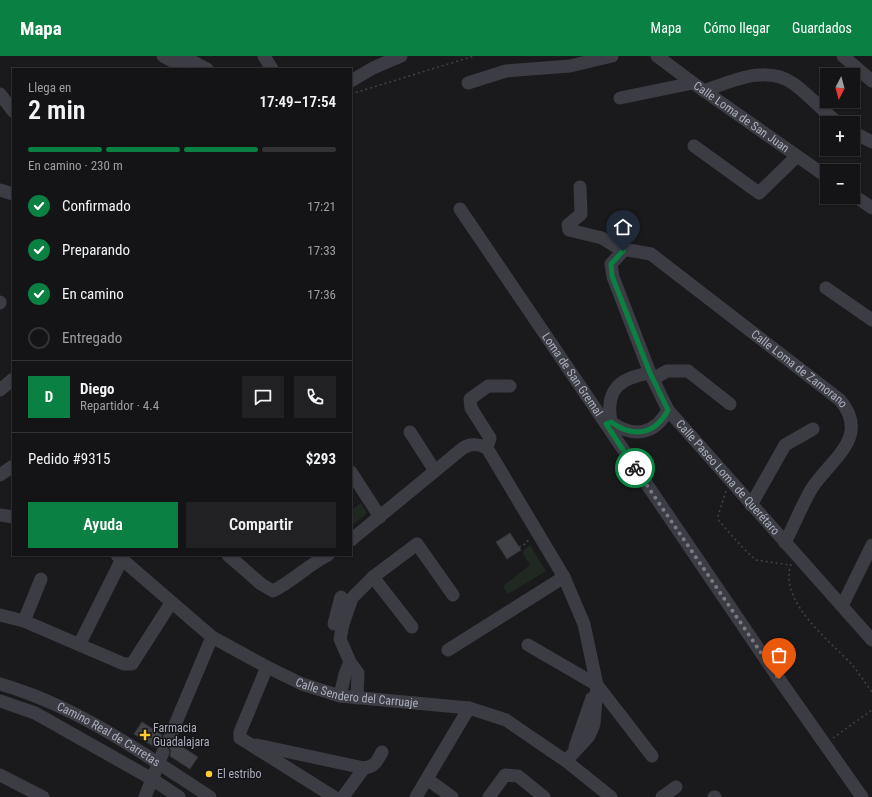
<!DOCTYPE html>
<html lang="es">
<meta charset="utf-8">
<style>
:root{--surface:#141416;--page:#212123;--text:#f1f3f6;--muted:#9d9ea1;--line:#333335;--accent:#0b8043}
body{margin:0;font-family:"Roboto Condensed",sans-serif;background:var(--page);color:var(--text);height:100vh;display:flex;flex-direction:column;font-size:15px;white-space:nowrap}
*{box-sizing:border-box;margin:0}
p{font-size:13px;color:var(--muted)}
.icon{flex:none;width:22px;height:22px;fill:none;stroke:currentColor;stroke-width:2;stroke-linecap:round;stroke-linejoin:round}
.map{position:relative;flex:1;overflow:hidden}
.sheet{position:absolute;left:12px;top:12px;width:340px;height:488px;display:flex;flex-direction:column;background:var(--surface);border-radius:0px;box-shadow:0 1px 3px #0004,0 0 0 1px var(--line)}
.sheet>*{flex:none}
.needle{width:26px;rotate:186deg}
.tools{position:absolute;left:820px;top:12px;display:grid;gap:8px}
.tools a{display:grid;place-items:center;width:40px;height:40px;border-radius:0px;background:var(--surface);box-shadow:0 1px 3px #0004,0 0 0 1px var(--line);font-size:20px}
.pin{position:absolute;display:grid;place-items:center;width:34px;height:34px;color:#fff;margin:-41px -17px;border-radius:50% 50% 50% 0;rotate:-45deg;box-shadow:0 0 4px #0007}
.pin .icon{rotate:45deg}
.courier{position:absolute;display:grid;place-items:center;width:40px;height:40px;margin:-20px;border:3px solid #0b8043;border-radius:50%;background:#fff;color:#222;box-shadow:0 1px 5px #0007}
.head em{font-style:normal;font-weight:600}
.head div{display:flex;flex-direction:column-reverse}
.head{display:flex;align-items:center;justify-content:space-between;height:68px;padding:0 16px}
h1{font-size:26px;font-weight:600;line-height:30px}
.bar{display:grid;grid-template-columns:repeat(4,1fr);gap:6px 4px;align-content:center;height:48px;padding:0 16px}
.bar i{height:5px;border-radius:3px;background:var(--line)}
.bar .on{background:var(--accent)}
.bar p{grid-column:span 4}
.line{display:flex;align-items:center;gap:10px;padding:0 16px;border-top:1px solid var(--line)}
.line div{flex:1}
.round{display:grid;place-items:center;flex:none;width:42px;height:42px;border-radius:0px;background:var(--page)}
ol{padding:0 16px;list-style:none}
li{display:flex;align-items:center;gap:12px;height:44px}
li p{margin-inline-start:auto}
li .icon{padding:4px;border-radius:50%;background:var(--accent);color:#fff;stroke-width:4}
li:last-child{color:var(--muted)}
li i{width:22px;height:22px;border:2px solid var(--line);border-radius:50%}
.cta{display:flex;gap:8px;margin-top:auto;padding:8px 16px}
.cta a{flex:1;height:46px;border-radius:0px;background:var(--accent);color:#fff;font-size:16px;font-weight:600;line-height:46px;text-align:center}
.cta a+a{background:var(--page);color:var(--text)}
header{display:flex;align-items:center;gap:24px;box-sizing:border-box;height:56px;padding:0 20px;background:var(--accent);color:#fff}
header strong{font-size:19px}
nav{display:flex;gap:22px;margin-inline-start:auto;font-size:14px}
.map>svg:first-child{display:block}
.green{fill:#1f2821}
.building{fill:#414247;stroke:#343439}
.lines{fill:none;stroke-linecap:round;stroke-linejoin:round}
.path{stroke:#404249;stroke-width:1.5;stroke-dasharray:2 3;stroke-linecap:butt}
.minor{stroke:#3c3d44;stroke-width:13}
.done{stroke:#787b85;stroke-width:4;stroke-dasharray:0 7.2}
.route{stroke:#0b8043;stroke-width:5}
.poi-dot{fill:#ffcc2f;stroke:#151518;stroke-width:1.5}
.labels{text-anchor:middle;dominant-baseline:central;stroke-width:3;stroke-linejoin:round;paint-order:stroke}
.street-label{font-size:12px;fill:#abafbd;stroke:#151518}
.poi-label{font-size:12px;fill:#abafbd;stroke:#151518;text-anchor:start}
</style>
<header>
<strong>Mapa</strong>
<nav><a>Mapa</a><a>Cómo llegar</a><a>Guardados</a></nav>
</header>
<div class="map">
<svg width="872" height="741" viewBox="0 0 872 741">
<rect width="100%" height="100%" fill="#1a1a1d"/>
<path class="green" d="M361,447l6,10 -16,13v-16z
M530,489l16,26 -38,23 -5,-8 27,-21 -7,-11 1,-4z"/>
<path class="building" d="M510,477l11,17 -14,9 -11,-17z
M142,666l20,13 -1,5 2,4 -7,4 -22,-14z
M176,687l22,14 -8,12 -20,-13 1,-5 -2,-4z"/>
<g class="lines">
<path class="path" d="M351,38l123,-38
M726,435l-8,25 1,5 25,28 12,11 34,5
M519,491l8,-4 1,-3
M791,508c-13,39 40,77 63,103 6,8 12,17 18,25
M833,682l39,-28"/>
<g class="minor">
<path d="M163,0l24,13"/>
<path d="M182,0l25,13"/>
<path d="M264,0l8,13"/>
<path id="s1" d="M657,0l36,27 134,94"/>
<path d="M843,0l29,25"/>
<path d="M351,25l22,-13 28,-12"/>
<path d="M468,27l38,-12 64,-5 42,-10"/>
<path d="M704,35c28,-10 62,-27 90,-7 16,12 29,27 44,39"/>
<path d="M0,38l13,17"/>
<path d="M620,42l73,-15"/>
<path d="M853,76l19,10"/>
<path d="M694,90l65,47 38,-37"/>
<path d="M580,131l1,27 -13,11 1,5 33,8 21,13"/>
<path d="M0,134l13,4"/>
<path d="M853,139l19,13"/>
<path id="s2" d="M460,153l319,470 83,118"/>
<path id="s3" d="M623,195l-12,13 2,13 37,96 18,37 204,230"/>
<path id="s4" d="M623,195l5,-1 23,4 189,146c31,37 -9,59 -28,88 -10,17 -18,37 -27,55"/>
<path d="M826,232l46,32"/>
<path d="M0,247v-1"/>
<path d="M650,317c-30,5 -45,16 -39,49 22,16 44,13 57,-12"/>
<path d="M653,323l14,-8h21l42,33"/>
<path d="M0,334l13,-11"/>
<path d="M410,376l25,39"/>
<path d="M487,392l3,-10 -19,-30 -1,-9 18,-13h22"/>
<path d="M351,416l29,45"/>
<path d="M0,419l13,-9"/>
<path d="M751,449l34,-60 28,-16"/>
<path d="M0,459l13,2"/>
<path d="M351,484l112,-92c9,-5 15,-4 24,0l77,129 20,47 13,61 -3,39 -5,12 -23,25"/>
<path id="s5" d="M117,499l95,82 55,30 35,17 38,12 129,12 37,12 60,41 45,36"/>
<path d="M228,499l33,29 12,7c20,-10 35,-26 55,-36"/>
<path d="M373,521l39,50"/>
<path d="M842,550l30,-61"/>
<path d="M0,559l24,6 100,43h8l39,-61"/>
<path d="M24,565l17,-42"/>
<path d="M334,568l7,-27"/>
<path d="M80,587l44,-88"/>
<path d="M528,589l69,40 55,71"/>
<path d="M448,594l116,-73"/>
<path d="M267,611l-27,65v6l94,59"/>
<path id="s6" d="M0,628c77,22 144,70 210,113"/>
<path d="M340,640l5,-22 5,-12"/>
<path d="M357,642l1,-25 -8,-11 -10,-23 3,-15 9,-26 21,-21 44,-33 36,51"/>
<path d="M0,645l35,12 117,66 27,18"/>
<path d="M169,683l43,-102"/>
<path d="M257,689l107,23c11,-1 13,-7 18,-16"/>
<path d="M575,691l17,-49"/>
<path d="M0,719l43,22"/>
<path d="M427,723l25,18"/>
<path d="M145,741l18,-45"/>
<path d="M343,741l21,-29"/>
<path d="M416,741l53,-89"/>
<path d="M489,741l16,-22 13,1 26,21"/>
<path d="M662,741l14,-10"/>
<path d="M714,741h1"/>
</g>
</g>
<g class="lines">
<path class="done" d="M635,412l144,211"/>
<path class="route" d="M623,195l-12,13 1,12 38,97 18,37c-13,25 -35,28 -57,12l-5,2 29,44"/>
</g>
<g class="poi-dot">
<path d="M143 673h4v4h4v4h-4v4h-4v-4h-4v-4h4z"/>
<circle cx="209" cy="718" r="4"/>
</g>
<g class="labels">
<g class="street-label">
<text stroke="none"><textPath href="#s1" startOffset="104">Calle Loma de San Juan</textPath></text>
<text stroke="none"><textPath href="#s4" startOffset="216">Calle Loma de Zamorano</textPath></text>
<text stroke="none"><textPath href="#s2" startOffset="200">Loma de San Gremal</textPath></text>
<text stroke="none"><textPath href="#s3" startOffset="265">Calle Paseo Loma de Querétaro</textPath></text>
<text stroke="none"><textPath href="#s5" startOffset="283">Calle Sendero del Carruaje</textPath></text>
<text stroke="none"><textPath href="#s6" startOffset="120">Camino Real de Carretas</textPath></text>
</g>
<g class="poi-label">
<text x="153" y="672">Farmacia<tspan x="153" dy="14">Guadalajara</tspan></text>
<text x="217" y="718">El estribo</text>
</g>
</g>
</svg>
<div class="tools">
<a><svg class="needle" viewBox="-14 -14 28 28"><path d="M0-13l5 13h-10z" fill="#e53935"/><path d="M0 13l5-13h-10z" fill="#9d9ea1"/></svg></a>
<a>+</a>
<a>−</a>
</div>
<div class="pin" style="left:779px;top:623px;background:#ea580c"><svg class="icon" aria-label="bag" viewBox="0 0 24 24"><path d="M5 8h14l-1 12H6zM9 8a3 3 0 0 1 6 0"/></svg></div>
<div class="pin" style="left:623px;top:195px;background:#1f2937"><svg class="icon" aria-label="home" viewBox="0 0 24 24"><path d="M3 11l9-7 9 7M6 9v11h12V9"/></svg></div>
<div class="courier" style="left:635px;top:412px"><svg class="icon" aria-label="bike" viewBox="0 0 24 24"><circle cx="6" cy="16" r="4"/><circle cx="18" cy="16" r="4"/><path d="M6 16l4-8h5l3 8M10 8l3 8H6M13 5h3"/></svg></div>
<section class="sheet">
<div class="head"><div><h1>2 min</h1><p>Llega en</p></div><em>17:49–17:54</em></div>
<div class="bar"><i class="on"></i><i class="on"></i><i class="on"></i><i></i><p>En camino · 230 m</p></div>
<ol>
<li><svg class="icon" aria-label="check" viewBox="0 0 24 24"><path d="M5 12l5 5 9-10"/></svg>Confirmado<p>17:21</p></li>
<li><svg class="icon" aria-label="check" viewBox="0 0 24 24"><path d="M5 12l5 5 9-10"/></svg>Preparando<p>17:33</p></li>
<li><svg class="icon" aria-label="check" viewBox="0 0 24 24"><path d="M5 12l5 5 9-10"/></svg>En camino<p>17:36</p></li>
<li><i></i>Entregado</li>
</ol>
<div class="line" style="height:72px"><b class="round" style="background:var(--accent);color:#fff">D</b><div><b>Diego</b><p>Repartidor · 4.4</p></div><a class="round"><svg class="icon" aria-label="chat" viewBox="0 0 24 24"><path d="M4 5h16v11H9l-5 4z"/></svg></a><a class="round"><svg class="icon" aria-label="phone" viewBox="0 0 24 24"><path d="M5 4h4l2 5-3 2q2 4 5 5l2-3 5 2v4C11 20 4 13 5 4z"/></svg></a></div>
<div class="line" style="height:52px"><div>Pedido #9315</div><b>$293</b></div>
<div class="cta"><a>Ayuda</a><a>Compartir</a></div>
</section>
</div>
